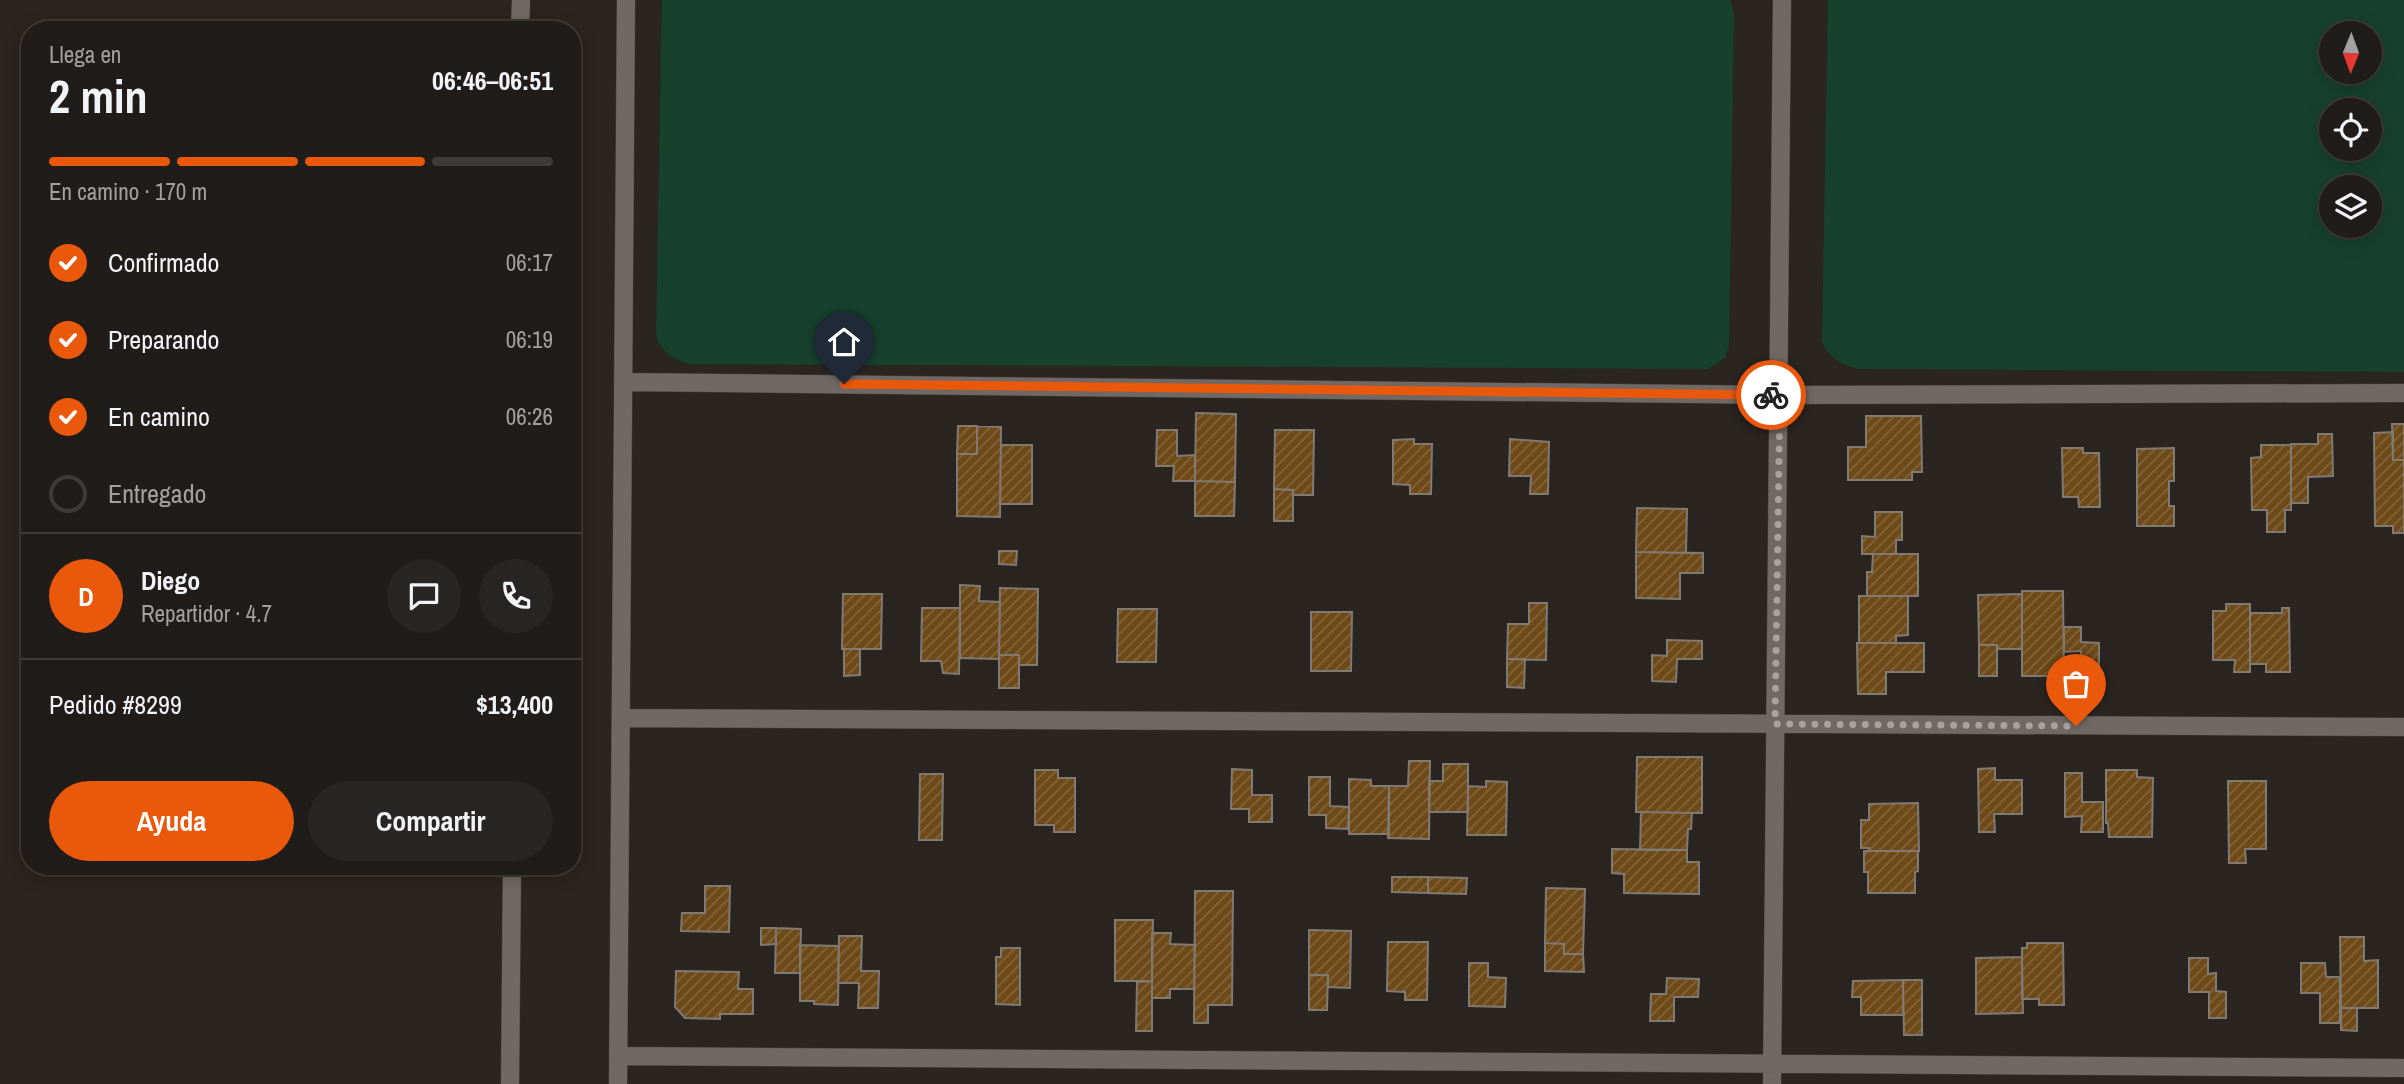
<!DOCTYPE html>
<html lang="es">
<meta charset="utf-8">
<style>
:root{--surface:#201c19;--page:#282522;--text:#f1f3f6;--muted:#a2a1a2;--line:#3d3a38;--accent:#ea580c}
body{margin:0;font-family:"Archivo Narrow",sans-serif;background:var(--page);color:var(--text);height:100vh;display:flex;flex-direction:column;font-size:26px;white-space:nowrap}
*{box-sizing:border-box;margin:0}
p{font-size:23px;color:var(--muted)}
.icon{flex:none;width:38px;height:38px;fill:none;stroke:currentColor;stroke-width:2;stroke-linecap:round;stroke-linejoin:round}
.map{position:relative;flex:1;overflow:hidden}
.panel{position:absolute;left:21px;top:21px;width:560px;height:854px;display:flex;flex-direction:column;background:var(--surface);border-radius:28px;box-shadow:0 4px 18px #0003,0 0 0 2px var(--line)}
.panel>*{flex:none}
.needle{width:46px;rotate:181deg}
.controls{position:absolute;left:2319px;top:21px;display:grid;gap:14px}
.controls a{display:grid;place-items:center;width:63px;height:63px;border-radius:50%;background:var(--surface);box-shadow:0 4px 18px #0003,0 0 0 2px var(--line);font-size:35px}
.pin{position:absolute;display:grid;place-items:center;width:60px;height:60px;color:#fff;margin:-72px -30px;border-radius:50% 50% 50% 0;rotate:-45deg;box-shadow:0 0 7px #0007}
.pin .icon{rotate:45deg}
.courier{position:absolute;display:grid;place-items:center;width:70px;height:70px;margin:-35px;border:5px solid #ea580c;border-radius:50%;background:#fff;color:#222;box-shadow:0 2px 9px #0007}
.overview em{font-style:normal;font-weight:800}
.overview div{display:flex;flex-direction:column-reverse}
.overview{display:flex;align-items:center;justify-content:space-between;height:119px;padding:0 28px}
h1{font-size:46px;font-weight:800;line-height:52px}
.bar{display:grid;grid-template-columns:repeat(4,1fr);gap:10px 7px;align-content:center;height:84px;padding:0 28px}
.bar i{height:9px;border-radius:5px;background:var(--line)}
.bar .on{background:var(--accent)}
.bar p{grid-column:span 4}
.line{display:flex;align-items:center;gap:18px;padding:0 28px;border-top:2px solid var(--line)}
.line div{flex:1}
.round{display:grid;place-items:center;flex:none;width:74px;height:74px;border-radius:37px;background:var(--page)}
ol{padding:0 28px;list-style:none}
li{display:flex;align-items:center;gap:21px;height:77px}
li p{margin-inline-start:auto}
li .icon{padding:7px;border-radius:50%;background:var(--accent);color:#fff;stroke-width:4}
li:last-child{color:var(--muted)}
li i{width:38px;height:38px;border:4px solid var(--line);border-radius:50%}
.button{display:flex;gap:14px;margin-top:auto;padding:14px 28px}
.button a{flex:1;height:80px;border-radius:42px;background:var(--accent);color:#fff;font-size:28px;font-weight:800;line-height:80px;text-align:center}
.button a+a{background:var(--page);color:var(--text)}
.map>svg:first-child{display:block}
.grass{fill:#17402e;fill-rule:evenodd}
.building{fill:url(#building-hatch);stroke:#807a73;stroke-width:2}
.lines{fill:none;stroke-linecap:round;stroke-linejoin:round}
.street-casing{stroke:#48423e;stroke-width:19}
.street{stroke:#706864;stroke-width:18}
.done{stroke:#a8a29f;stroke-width:7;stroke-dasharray:0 12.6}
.route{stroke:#ea580c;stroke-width:9}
</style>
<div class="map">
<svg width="2404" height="1084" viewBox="0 0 2404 1084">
<defs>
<pattern id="building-hatch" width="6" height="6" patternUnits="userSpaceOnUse" patternTransform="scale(1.75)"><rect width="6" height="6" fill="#6e4a19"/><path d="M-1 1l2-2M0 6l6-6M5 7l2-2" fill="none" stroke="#83643a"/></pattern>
</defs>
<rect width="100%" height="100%" fill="#2b2521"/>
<path class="grass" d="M662,0h1068l4,12 -5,334 -4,12 -17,11 -1018,-5c-16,-4 -29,-12 -34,-28z
M1828,0h576v372l-547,-3c-17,-5 -29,-12 -35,-28zM2331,33h39v39h-39zM2331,110h39v39h-39zM2331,187h39v39h-39z"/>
<path class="building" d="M1196,413l40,1 -1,68 -40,-1z
M1866,416h55l1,56h-10v8h-64v-33h18z
M2392,424h12v36h-11z
M958,426h19v28h-20z
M977,426l24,1 -1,90 -43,-1v-62h20z
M1157,430h20v26l18,-1v26h-22l1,-15h-18z
M1275,430h39l-1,65h-20v-5l-19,-1z
M2393,432v28h11v73h-11v-7h-18l-1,-93z
M2318,434h14l1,42 -25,1v26h-17v-59h27z
M1414,439v5h18l-1,50h-21v-9l-17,-1v-44z
M1510,439l39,3 -1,52h-18l1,-18h-22z
M1001,445h31v59h-32z
M2261,445h30v65h-6v22h-18v-22h-15l-1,-52 10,-1z
M2062,448h21v5h16l1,54h-21l-1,-10h-15z
M2174,448v33h-5v25h5v20h-37v-77z
M1195,481l40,1 -1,34h-39z
M1274,489l19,1v31h-19z
M1637,508l50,1 -1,44 -50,-1z
M1875,512h27v28h-6v14h-34v-18l13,1z
M999,551h18l-1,14 -17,-1z
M1636,552l67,1v20h-23v26l-44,-1z
M1873,554h45v42h-51v-24h5z
M960,585l20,1 -1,15 21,1 -1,57 -39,-1z
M1000,588l38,1 -1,76h-18v-10h-20z
M2022,591h41l1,85h-42z
M843,594h39l-1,55h-39z
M2022,594v55h-25v-4h-18l-1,-50z
M1859,596h49v39l-12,1v7h-37z
M1529,603h18l-1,57 -39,-1 1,-35h21z
M2226,604h24v68h-16l1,-12h-22v-49h13z
M922,608h38l-1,66 -16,-1 -2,-12h-20z
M2282,608h7l1,64h-24v-8h-16v-51h32z
M1118,609h39l-1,53h-39z
M1311,612h41l-1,59h-40z
M2064,627h17v15l18,1v35h-18v-27l-17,1z
M1667,640l35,1v18h-25l-1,23 -24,-1v-26l15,1z
M1857,643h67v29h-38v22h-28z
M1979,645h18v31h-18z
M844,649h16v26l-16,1z
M999,655h20v33h-20z
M1507,659h18l-1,29 -17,-1z
M1637,757h65v56l-66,-1z
M1409,761h21l-1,78 -41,-1 1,-52h19z
M1443,764h25v48h-39v-31h14z
M1995,768v12h27v34h-28l1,18h-16l-1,-63z
M1232,769l20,1v25h20v27h-23v-13h-18z
M1035,770h23v8h17v54h-21v-7h-19z
M2106,770h31v7l16,1 -1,59h-43l-1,-14h-2z
M2065,773h17v29h21v30h-22l1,-16 -17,1z
M920,774h23l-1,66h-23z
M1309,777h21v29l19,1 -1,22 -22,-1v-13h-17z
M1349,779l22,1v6h18v48h-40z
M1486,781l21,1 -1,53h-39l1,-49 18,1z
M2228,781h38v68h-21l1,14h-17z
M1918,803l1,48h-50v-3h-8v-28h8v-16z
M1641,812l51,1 -1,16h-3l-1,21h-47z
M1612,849l75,1v12h12v32l-75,-1v-19l-12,-1z
M1864,851h54v20l-3,1v21h-47v-21h-4z
M1392,877h36v16l-36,-1z
M1428,877l39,1 -1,16 -38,-1z
M705,886h25l-1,46 -48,-1 1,-18h23z
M1546,888l39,1 -2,65h-19v-10l-19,-1z
M1195,891h38l-1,114h-24v18h-14z
M1115,920h38l-1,61h-37z
M761,928h15v16l-15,1z
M776,928l25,1 -1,44h-25z
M1309,930l42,1 -1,57 -22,-1v-12h-19z
M1152,933h19l-1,11 25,1 -1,44h-24v9h-18z
M839,936h23l-1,35h18l-1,37h-20l1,-25h-21z
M2340,937h24v24l14,-1v48h-37z
M1388,942h40l-1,58h-22v-8l-18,-1z
M1545,943l19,1v10h19l1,18 -39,-1z
M2027,943h36l1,62h-25v-6h-17v-51h5z
M800,945l39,1 -1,59 -24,-1v-3h-14z
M1001,948h19v57l-24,-1v-47h5z
M2022,957l1,56 -47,1v-56z
M2189,958h19v16l8,-1v18l10,1v26h-17v-26h-20z
M1469,963h19v14l18,1 -1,29 -36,-1z
M2301,963h24l1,14h14v46h-20v-30h-19z
M676,971l63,1 -1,17h15v25h-33v5l-35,-1 -10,-11z
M1309,975h19l-1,35h-18z
M1667,978l32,1 -1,18h-24v24h-24l1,-27h15z
M1903,980v35h-42v-18h-9l1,-16z
M1903,980h19v55h-18z
M1152,981v50h-16l1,-49z
M2341,1008h16v23l-16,-1z"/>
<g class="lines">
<g class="street-casing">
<path id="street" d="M520,30l1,-30
M623,382l1157,13 624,-2
M621,718l1783,9
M618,1056l1786,12
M510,1084l2,-218
M618,1084l8,-1084
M1772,1084l10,-1084"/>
</g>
<use href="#street" class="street"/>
</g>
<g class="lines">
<path class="done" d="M1771,395h9l-5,329 301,2"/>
<path class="route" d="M844,384l927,11"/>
</g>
</svg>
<div class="controls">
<a><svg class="needle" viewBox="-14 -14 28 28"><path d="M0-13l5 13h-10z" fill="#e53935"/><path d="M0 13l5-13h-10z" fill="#a2a1a2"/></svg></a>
<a><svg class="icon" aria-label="locate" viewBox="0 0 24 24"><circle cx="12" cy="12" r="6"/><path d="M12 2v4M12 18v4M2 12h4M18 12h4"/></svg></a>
<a><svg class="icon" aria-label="layers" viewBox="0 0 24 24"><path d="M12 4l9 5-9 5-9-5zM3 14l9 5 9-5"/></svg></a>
</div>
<div class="pin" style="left:2076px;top:726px;background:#ea580c"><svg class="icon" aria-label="bag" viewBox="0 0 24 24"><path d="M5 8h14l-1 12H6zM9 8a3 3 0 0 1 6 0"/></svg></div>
<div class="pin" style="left:844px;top:384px;background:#1f2937"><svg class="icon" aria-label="home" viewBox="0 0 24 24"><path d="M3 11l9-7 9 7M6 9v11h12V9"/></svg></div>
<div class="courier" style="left:1771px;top:395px"><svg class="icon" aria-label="bike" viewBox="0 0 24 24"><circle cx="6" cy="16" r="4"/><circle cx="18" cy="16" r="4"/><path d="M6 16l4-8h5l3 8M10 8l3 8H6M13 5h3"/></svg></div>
<section class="panel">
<div class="overview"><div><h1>2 min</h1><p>Llega en</p></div><em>06:46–06:51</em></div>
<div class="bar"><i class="on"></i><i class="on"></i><i class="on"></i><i></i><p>En camino · 170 m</p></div>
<ol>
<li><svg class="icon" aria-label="check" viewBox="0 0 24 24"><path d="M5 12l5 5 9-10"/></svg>Confirmado<p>06:17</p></li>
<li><svg class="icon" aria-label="check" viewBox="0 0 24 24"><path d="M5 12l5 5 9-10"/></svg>Preparando<p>06:19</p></li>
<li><svg class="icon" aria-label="check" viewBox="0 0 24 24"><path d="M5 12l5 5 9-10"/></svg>En camino<p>06:26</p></li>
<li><i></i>Entregado</li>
</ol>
<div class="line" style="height:126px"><b class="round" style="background:var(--accent);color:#fff">D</b><div><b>Diego</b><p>Repartidor · 4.7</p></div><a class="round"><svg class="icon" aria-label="chat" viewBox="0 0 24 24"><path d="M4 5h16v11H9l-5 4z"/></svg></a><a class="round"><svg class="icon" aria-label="phone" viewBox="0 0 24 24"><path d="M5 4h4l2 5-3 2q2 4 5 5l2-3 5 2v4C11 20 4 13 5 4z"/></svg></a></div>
<div class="line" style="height:91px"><div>Pedido #8299</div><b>$13,400</b></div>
<div class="button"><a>Ayuda</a><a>Compartir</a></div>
</section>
</div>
